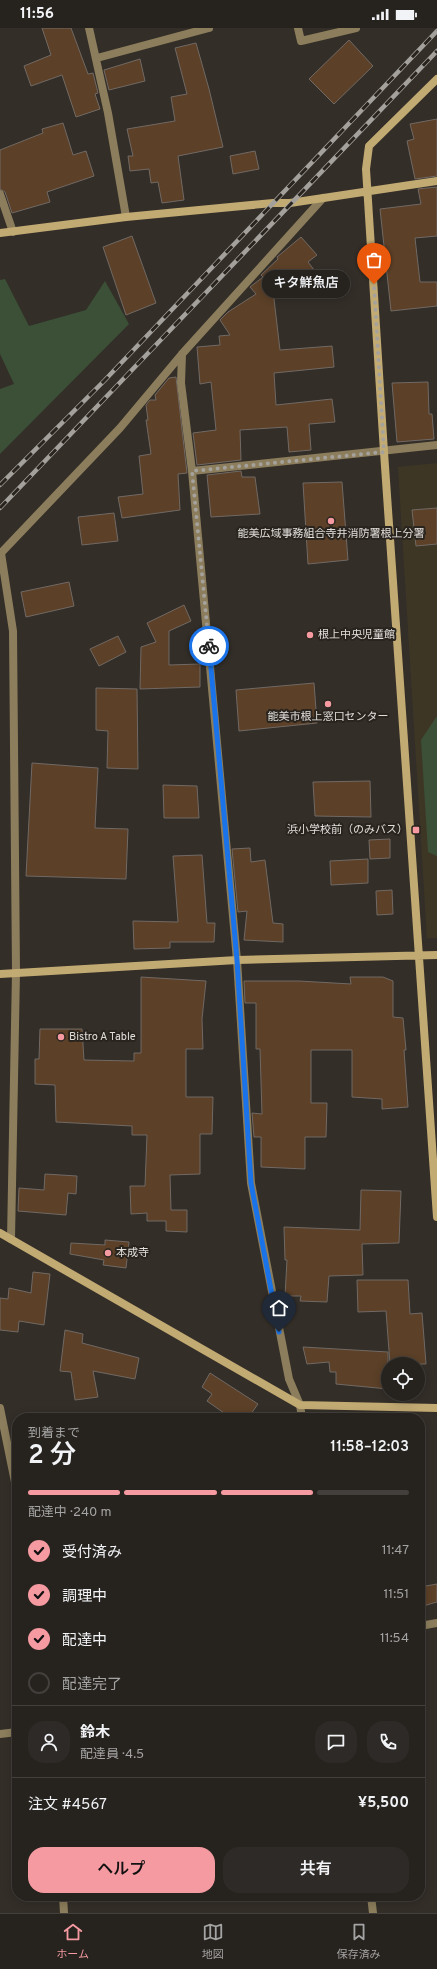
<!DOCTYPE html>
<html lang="ja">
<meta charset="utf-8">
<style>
:root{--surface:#26221e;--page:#2e2a27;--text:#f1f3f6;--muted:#a4a4a4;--line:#423f3c;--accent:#f49aa0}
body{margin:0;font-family:Overpass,"Noto Sans JP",sans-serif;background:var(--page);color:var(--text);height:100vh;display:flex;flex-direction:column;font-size:15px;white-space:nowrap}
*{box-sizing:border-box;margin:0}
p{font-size:13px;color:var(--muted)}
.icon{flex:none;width:22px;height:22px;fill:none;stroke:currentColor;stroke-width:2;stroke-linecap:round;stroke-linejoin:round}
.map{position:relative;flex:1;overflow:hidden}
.details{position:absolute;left:12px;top:1385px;width:413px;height:488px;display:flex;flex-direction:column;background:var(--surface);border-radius:16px;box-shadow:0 2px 10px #0003,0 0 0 1px var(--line)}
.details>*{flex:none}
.buttons{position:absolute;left:381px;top:1329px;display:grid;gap:8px}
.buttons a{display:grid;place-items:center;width:44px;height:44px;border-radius:50%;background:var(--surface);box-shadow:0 2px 10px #0003,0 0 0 1px var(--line);font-size:20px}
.pin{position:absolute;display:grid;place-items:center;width:34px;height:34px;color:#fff;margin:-41px -17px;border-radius:50% 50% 50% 0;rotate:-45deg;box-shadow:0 0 4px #0007}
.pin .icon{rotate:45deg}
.courier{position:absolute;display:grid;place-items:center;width:40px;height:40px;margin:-20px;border:3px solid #1a73e8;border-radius:50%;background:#fff;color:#222;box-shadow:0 1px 5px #0007}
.bubble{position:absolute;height:28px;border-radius:14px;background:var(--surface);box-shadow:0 2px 10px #0003,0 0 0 1px var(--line);font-size:13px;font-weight:600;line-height:28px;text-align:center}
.headline em{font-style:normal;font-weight:600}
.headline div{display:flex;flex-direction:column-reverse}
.headline{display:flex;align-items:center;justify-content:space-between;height:68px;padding:0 16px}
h1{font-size:26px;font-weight:600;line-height:30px}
.bar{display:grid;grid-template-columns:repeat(4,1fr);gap:6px 4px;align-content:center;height:48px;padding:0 16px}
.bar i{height:5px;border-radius:3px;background:var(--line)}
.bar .current{background:var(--accent)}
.bar p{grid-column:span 4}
.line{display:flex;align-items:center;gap:10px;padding:0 16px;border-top:1px solid var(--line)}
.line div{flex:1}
.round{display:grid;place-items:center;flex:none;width:42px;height:42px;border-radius:16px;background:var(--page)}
ol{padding:0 16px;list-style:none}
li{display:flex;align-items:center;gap:12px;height:44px}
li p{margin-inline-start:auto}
li .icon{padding:4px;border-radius:50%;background:var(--accent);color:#111;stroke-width:4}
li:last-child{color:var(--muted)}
li i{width:22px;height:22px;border:2px solid var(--line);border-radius:50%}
.button{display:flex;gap:8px;margin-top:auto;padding:8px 16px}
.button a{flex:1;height:46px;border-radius:16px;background:var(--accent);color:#111;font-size:16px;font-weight:600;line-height:46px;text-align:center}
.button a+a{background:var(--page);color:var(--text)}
.status{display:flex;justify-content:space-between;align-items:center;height:28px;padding:0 20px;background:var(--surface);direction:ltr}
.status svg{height:11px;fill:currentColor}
.tab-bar{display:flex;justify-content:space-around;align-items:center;height:56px;border-top:1px solid var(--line);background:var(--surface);font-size:11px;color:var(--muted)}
.tab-bar a{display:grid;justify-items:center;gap:2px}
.tab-bar .current{color:var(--accent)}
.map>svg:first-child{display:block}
.education{fill:#3d3625}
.green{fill:#3b5036}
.building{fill:#5c4028;stroke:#716964}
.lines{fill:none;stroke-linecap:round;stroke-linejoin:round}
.street{stroke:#8c7e5c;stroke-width:8}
.secondary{stroke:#c2aa73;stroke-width:8}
.rail-casing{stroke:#a4a19c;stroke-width:4.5}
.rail{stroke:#29241e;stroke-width:3;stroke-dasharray:9;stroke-linecap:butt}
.done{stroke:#a5a19c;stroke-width:4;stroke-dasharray:0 7.2}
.route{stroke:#1a73e8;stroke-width:5}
.poi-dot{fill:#f49aa0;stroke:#29241e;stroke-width:1.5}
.labels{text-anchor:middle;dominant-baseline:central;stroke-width:4;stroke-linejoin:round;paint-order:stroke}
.poi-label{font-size:11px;fill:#e2dfdb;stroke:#29241e;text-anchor:start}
</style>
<div class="status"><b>11:56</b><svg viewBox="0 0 49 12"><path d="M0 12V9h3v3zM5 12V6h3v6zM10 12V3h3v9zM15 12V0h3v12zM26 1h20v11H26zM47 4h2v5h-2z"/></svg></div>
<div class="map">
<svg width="437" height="1885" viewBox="0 0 437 1885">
<rect width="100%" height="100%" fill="#332e28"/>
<path class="education" d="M437,435v475h-10l-29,-471z"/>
<path class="green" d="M5,251l24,47 57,-16 19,-29 24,43 -129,130v-65l14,-5 -14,-30v-74z
M437,688v140l-9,-4 -7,-112z"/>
<path class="building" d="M42,0h29l17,46 5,-1 5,20 -3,1 5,15 -24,8 -14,-42 -31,11 -7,-20 27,-11z
M349,12l24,26 -39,38 -25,-25z
M196,15l13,46 14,58 -45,9 6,44 -22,3 -4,-21 -7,1 -2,-14 -19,2 -2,-15h5l-6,-27 48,-8 -4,-24 16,-3 -12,-46z
M140,31l5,22 -36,9 -5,-20z
M437,91v57l-22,3 -8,-38 7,-2 -4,-15z
M63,95l10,32 13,-4 8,25 -47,16 3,10 -38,11 -7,-21 -5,-3v-39l43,-17 -1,-4z
M255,123l4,18 -26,5 -3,-18z
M437,159v49l-22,2 5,44h17v24l-46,5 -11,-102 41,-5 -3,-15z
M132,208l24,67 -30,12 -23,-68z
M301,209l16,18 -9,7 7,9 -16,14 -2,-3 -23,17 6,51 52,-4 2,21 -60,6 2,32 56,-6 3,23 -26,2 2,26 -22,2 -2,-25 -47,3 1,30 -44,5 -4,-32 23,-3 -5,-48 -11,2 -3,-37 23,-2 -1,-9 11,-1 -10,-15 8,-8 28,-18 -6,-7 13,-10 -2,-2 17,-16 -1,-2z
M176,349l11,96 -9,1 2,36 -58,8 -4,-21 25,-3 -4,-38 12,-2 -5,-34h2l-2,-15 4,-5h6l-1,-5 14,-17z
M428,354l1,32h3l2,25 -37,3 -5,-59z
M241,443l1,6h13l5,37 -49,3 -4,-42z
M342,454l6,78 -40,4 -5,-81z
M437,480v36l-21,2 -4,-36z
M114,485l4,28 -36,4 -4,-28z
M69,554l5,24 -48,11 -5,-25z
M184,577l7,16 -22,10v34l31,-1v23l-60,2 1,-42 15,-5 -9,-19z
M118,608l8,16 -27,14 -9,-17z
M314,655l3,40 -78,8 -3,-41z
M96,660l41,1 1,80 -31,-1 1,-37 -12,-1z
M32,735l66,5 -3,60 33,1 -2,50 -100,-3z
M370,753l1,36 -56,-1 -2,-34z
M163,757l34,1 2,32h-35z
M390,811v19l-20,1 -1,-19z
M250,820l1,14 14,-2 8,63 10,1v18l-39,-2 3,-29 -9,1 -6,-63z
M202,827l5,68h8l-1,19h-44v6l-36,1 -1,-28 45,1 -5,-66z
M368,831v24l-37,2 -1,-24z
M392,862l1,24 -16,1 -1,-24z
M141,949l65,4 -4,38 1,30h-17v48h27l-1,37h-12v40l-30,1 1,35h16v22l-21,-1v-10h-19v-8l-16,1 -1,-28h15l2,-51h-15v-9l-76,-4 -1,-37 -20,-1v-25h4l1,-30h42l2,31 50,1v-8h7z
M350,949h33l10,4v36l10,1 3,32h-2l4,57 -26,2v-10l-30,-2v-47h-41v53h16l-1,34h-21v32l-44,-2v-30h-7l-2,-24 10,1 -2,-65h-4v-46h-11l-1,-22h55l52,3z
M45,1146l32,2 -1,18 -8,-1 -2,22 -48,-4 1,-23 25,2z
M361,1162l40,1 -2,52 -37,1 1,31 -34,1 -2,26 -27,-1 1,-5h-16l2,-36h-2l-1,-33 76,3z
M105,1212l24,2 -3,26 -23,-3 1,-5 -34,-6 1,-11 34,2z
M33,1244l17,2 -6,51 -25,-4 -1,11 -18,-2v-32l8,1 1,-11 22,5z
M357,1252h51l2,34 12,-1 4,51h-36l-4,-53 -28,1z
M65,1302l18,4 -1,9 57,15 -4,21 -42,-8 5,26 -23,3 -4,-28 -11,-1z
M303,1319l85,5v37l-52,-5v-12h-6l-1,-10 -22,2z
M210,1345l48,31 -10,14h-17l-24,-17 5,-7 -10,-7z
M437,1556v18l-14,4 -3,-19z"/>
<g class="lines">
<path class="street" d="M89,0l19,85 18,104
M298,0l3,13 55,-13
M97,30l112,-30
M0,166l13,38
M182,326l-1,29 11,88 45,489 14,223 38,196 11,26 2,13
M192,443l245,-26
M1,525l12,78 3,341 -5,267
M0,526l120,-126 62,-74 141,-156
M0,1380l17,84
M420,1598l17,-3
M0,1706l17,-2
M63,1868l1,17
M371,1868l2,17"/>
<path class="secondary" d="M437,51l-68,67 -3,23 18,283 53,765
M0,205l126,-16 147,-14h17l147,-22
M0,946l237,-14 200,-5
M0,1205l300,172 137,3"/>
<g class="rail-casing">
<path id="rail" d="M0,457l104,-104 333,-350
M0,480l437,-457"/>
</g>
<use href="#rail" class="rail"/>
</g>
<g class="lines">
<path class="done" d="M209,618l-17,-175 192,-19 -10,-168"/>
<path class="route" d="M209,618l28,314 14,223 28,149"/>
</g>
<g class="poi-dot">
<circle cx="331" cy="493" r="4"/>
<circle cx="310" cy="607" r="4"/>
<circle cx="328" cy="676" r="4"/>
<rect x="412" y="798" width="8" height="8" rx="2"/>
<circle cx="61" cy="1009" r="4"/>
<circle cx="108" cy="1225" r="4"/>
</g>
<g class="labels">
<g class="poi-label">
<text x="331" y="506" text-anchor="middle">能美広域事務組合寺井消防署根上分署</text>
<text x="318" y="607">根上中央児童館</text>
<text x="328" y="689" text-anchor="middle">能美市根上窓口センター</text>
<text x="408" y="802" text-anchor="end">浜小学校前（のみバス）</text>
<text x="69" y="1009">Bistro A Table</text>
<text x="116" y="1225">本成寺</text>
</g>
</g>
</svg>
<div class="buttons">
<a><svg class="icon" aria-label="locate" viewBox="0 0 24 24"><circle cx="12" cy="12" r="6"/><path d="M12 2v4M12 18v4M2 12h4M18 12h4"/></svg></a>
</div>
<div class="pin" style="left:374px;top:256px;background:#ea580c"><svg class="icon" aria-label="bag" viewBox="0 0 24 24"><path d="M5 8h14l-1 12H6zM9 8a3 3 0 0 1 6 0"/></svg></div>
<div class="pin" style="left:279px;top:1304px;background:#1f2937"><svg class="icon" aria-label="home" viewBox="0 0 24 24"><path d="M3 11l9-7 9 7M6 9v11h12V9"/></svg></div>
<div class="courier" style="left:209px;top:618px"><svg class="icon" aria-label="bike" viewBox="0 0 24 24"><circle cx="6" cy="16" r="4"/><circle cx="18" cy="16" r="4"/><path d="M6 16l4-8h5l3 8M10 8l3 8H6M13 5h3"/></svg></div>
<div class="bubble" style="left:262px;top:242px;width:88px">キタ鮮魚店</div>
<section class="details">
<div class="headline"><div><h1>2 分</h1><p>到着まで</p></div><em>11:58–12:03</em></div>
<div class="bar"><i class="current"></i><i class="current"></i><i class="current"></i><i></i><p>配達中 · 240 m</p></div>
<ol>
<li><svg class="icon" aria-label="check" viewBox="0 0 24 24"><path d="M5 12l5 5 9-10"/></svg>受付済み<p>11:47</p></li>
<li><svg class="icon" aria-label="check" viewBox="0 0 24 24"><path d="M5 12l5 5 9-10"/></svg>調理中<p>11:51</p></li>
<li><svg class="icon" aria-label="check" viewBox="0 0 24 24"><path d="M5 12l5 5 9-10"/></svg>配達中<p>11:54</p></li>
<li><i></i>配達完了</li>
</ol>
<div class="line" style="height:72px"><a class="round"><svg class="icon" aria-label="person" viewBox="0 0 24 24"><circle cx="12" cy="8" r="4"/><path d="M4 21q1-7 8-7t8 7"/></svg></a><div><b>鈴木</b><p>配達員 · 4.5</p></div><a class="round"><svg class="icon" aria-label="chat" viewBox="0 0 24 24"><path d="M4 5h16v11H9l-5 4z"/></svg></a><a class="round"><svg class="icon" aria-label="phone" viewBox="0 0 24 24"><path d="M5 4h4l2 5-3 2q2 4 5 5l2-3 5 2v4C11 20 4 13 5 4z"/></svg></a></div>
<div class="line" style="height:52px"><div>注文 #4567</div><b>¥5,500</b></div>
<div class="button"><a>ヘルプ</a><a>共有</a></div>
</section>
</div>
<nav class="tab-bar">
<a class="current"><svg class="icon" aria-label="home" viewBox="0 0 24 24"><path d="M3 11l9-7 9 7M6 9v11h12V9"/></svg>ホーム</a>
<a><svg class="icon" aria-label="map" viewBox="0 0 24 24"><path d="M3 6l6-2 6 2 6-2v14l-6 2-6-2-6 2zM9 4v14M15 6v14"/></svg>地図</a>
<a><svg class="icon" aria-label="saved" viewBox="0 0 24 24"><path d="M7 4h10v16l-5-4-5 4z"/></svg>保存済み</a>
</nav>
